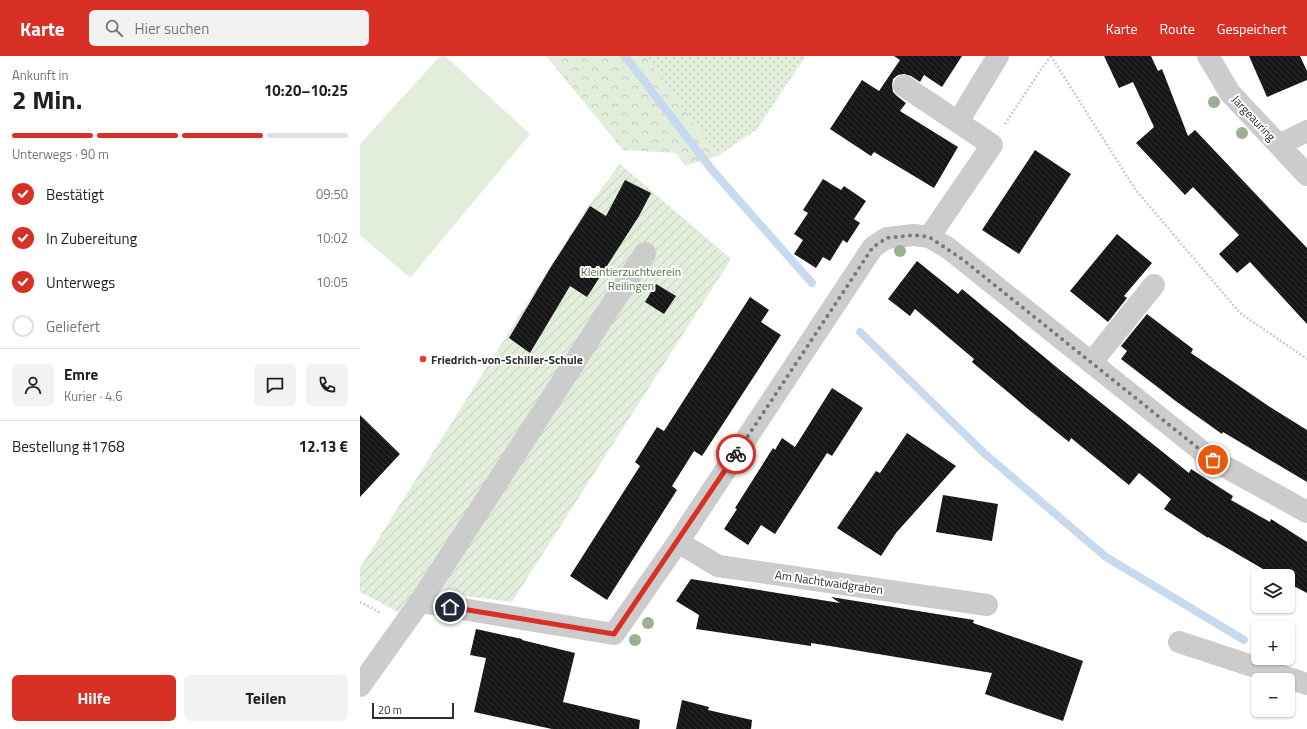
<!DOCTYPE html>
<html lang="de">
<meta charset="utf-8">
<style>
:root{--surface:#fff;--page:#f2f2f2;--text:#202124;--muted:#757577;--line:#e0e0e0;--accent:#d93025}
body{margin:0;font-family:"Titillium Web",sans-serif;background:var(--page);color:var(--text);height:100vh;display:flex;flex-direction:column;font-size:15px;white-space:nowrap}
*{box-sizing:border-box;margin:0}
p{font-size:13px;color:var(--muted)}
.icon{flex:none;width:22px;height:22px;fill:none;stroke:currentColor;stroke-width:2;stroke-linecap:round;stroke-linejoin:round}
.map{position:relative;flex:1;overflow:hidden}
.side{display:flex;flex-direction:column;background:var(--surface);width:360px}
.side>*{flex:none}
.controls{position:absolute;left:891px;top:513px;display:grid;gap:8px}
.controls a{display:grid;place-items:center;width:44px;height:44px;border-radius:6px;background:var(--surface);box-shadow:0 1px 3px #0004;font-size:20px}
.scale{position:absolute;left:12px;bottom:10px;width:82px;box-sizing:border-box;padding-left:4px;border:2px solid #2f2f2f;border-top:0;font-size:11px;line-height:14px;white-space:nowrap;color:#2f2f2f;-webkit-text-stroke:3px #fff;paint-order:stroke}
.pin{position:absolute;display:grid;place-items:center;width:34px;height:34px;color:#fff;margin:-17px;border:2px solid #fff;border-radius:50%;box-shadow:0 1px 4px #0007}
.courier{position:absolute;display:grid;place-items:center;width:40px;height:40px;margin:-20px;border:3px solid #d93025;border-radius:50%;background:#fff;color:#222;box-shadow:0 1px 5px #0007}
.summary em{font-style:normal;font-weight:700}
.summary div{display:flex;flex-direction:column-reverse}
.summary{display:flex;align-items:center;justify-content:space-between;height:68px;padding:0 12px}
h1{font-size:26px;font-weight:700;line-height:30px}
.bar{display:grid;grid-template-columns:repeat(4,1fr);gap:6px 4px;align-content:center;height:48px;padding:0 12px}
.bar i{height:5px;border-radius:3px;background:var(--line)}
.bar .on{background:var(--accent)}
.bar p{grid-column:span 4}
.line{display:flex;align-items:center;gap:10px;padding:0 12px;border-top:1px solid var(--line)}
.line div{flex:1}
.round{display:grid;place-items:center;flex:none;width:42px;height:42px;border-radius:6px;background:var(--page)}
ol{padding:0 12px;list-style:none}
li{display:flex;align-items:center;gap:12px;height:44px}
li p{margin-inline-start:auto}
li .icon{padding:4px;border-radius:50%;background:var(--accent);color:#fff;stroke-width:4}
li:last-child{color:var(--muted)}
li i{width:22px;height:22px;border:2px solid var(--line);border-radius:50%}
.action{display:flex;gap:8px;margin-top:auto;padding:8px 12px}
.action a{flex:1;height:46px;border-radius:6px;background:var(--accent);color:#fff;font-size:16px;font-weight:700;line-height:46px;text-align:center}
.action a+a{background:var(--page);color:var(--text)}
header{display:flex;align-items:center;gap:24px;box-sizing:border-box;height:56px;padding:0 20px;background:var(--accent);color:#fff}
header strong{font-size:19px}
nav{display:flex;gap:22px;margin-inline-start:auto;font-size:14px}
.search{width:280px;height:36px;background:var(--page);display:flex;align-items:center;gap:10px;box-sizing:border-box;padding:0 14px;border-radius:6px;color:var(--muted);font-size:15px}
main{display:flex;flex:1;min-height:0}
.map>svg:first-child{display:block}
.grass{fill:url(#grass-dots)}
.forest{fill:url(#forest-crowns)}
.park{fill:#e3eddc}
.garden{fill:url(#garden-furrows)}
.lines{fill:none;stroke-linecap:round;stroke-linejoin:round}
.stream{stroke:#c8daee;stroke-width:8}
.building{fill:url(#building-back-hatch)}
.path{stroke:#ccc;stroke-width:2.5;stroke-dasharray:2 2;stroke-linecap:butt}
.minor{stroke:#ccc;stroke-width:22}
.tree{fill:#9caf93}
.done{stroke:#787878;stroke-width:4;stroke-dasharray:0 7.2}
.route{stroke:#d93025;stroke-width:5}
.poi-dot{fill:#ef3328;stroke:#fff;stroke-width:1.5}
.labels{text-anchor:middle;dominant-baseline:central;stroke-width:4;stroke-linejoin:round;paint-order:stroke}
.street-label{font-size:12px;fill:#2f2f2f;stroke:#fff}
.park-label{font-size:12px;fill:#4b6e3a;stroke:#fff}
.poi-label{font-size:12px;font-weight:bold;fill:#2f2f2f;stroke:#fff;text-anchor:start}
</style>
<header>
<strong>Karte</strong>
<div class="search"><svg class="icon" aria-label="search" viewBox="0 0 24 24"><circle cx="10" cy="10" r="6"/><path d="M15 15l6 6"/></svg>Hier suchen</div>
<nav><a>Karte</a><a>Route</a><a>Gespeichert</a></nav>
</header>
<main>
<section class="side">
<div class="summary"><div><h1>2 Min.</h1><p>Ankunft in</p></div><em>10:20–10:25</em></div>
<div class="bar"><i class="on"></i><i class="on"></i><i class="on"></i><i></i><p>Unterwegs · 90 m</p></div>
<ol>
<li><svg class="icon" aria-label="check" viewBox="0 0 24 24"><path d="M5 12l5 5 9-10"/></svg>Bestätigt<p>09:50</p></li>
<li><svg class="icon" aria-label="check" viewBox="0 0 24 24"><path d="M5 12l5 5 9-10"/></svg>In Zubereitung<p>10:02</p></li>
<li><svg class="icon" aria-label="check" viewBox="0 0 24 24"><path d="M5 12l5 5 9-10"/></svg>Unterwegs<p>10:05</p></li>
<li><i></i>Geliefert</li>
</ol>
<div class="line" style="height:72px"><a class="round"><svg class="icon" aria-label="person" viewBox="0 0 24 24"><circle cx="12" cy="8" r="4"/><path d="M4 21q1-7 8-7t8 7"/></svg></a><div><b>Emre</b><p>Kurier · 4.6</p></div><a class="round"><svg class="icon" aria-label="chat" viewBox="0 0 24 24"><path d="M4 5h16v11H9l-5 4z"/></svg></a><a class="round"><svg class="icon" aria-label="phone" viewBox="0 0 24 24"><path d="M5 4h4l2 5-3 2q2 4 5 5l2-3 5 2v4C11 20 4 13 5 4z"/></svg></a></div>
<div class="line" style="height:52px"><div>Bestellung #1768</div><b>12.13 €</b></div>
<div class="action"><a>Hilfe</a><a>Teilen</a></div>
</section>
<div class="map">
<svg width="947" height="673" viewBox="0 0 947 673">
<defs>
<pattern id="grass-dots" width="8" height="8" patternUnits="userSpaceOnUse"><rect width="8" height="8" fill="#e3eddc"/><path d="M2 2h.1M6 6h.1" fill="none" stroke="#c3ccbd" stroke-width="1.8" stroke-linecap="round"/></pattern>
<pattern id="forest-crowns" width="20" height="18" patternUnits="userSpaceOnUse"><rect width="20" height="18" fill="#e3eddc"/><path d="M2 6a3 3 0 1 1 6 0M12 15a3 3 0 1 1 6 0" fill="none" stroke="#c3ccbd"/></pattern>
<pattern id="garden-furrows" width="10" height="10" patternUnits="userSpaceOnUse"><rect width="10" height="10" fill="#e3eddc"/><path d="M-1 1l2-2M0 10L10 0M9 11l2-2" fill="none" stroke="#c3ccbd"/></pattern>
<pattern id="building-back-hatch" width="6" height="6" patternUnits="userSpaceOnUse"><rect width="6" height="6" fill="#161616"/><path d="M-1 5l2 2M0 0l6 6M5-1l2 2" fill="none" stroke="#303030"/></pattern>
</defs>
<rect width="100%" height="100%" fill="#fff"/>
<path class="grass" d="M285,0h161l-49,73 -39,27z"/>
<path class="forest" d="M186,0h99l73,100 -33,10 -9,-13 -53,-3z"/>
<path class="park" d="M80,0h5l85,78 -120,144 -50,-43v-91z"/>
<path class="garden" d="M260,108l111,95 -219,343 -77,-10 -31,23 -44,-23v-24l229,-363z"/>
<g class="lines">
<path class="stream" d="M265,0l87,114 100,113
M500,276l125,122 121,103 138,83"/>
</g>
<path class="building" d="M534,0h68l-20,31 -18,-12 -4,7 -9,-6 -7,-2 -6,1 -5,4 -1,6 1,7 4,4 9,7 -6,8 58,36 -24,41 -60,-36 -3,4 -41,-27 32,-49 17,11 21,-31z
M744,0h47l7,15 4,-2 26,67 7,-6 112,118v76l-57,-62 -13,11 -18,-19 20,-19 -46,-48 -8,8 -49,-52 18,-16 -21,-45 -14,6z
M889,0h51l7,15v9l-40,17z
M675,94l36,24 -52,80 -37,-24z
M463,123l18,11 3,-4 22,15 -12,18 6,4 -13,20 -4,-3 -13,21 -7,-4 -7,11 -22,-14 9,-14 -9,-6 14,-21 -5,-3z
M265,124l26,13 -12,23 -52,81 -17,-11 -40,67 -21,-15 40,-68 41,-64 16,10z
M757,178l35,29 -28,33 3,2 -19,24 -38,-31z
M557,205l41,33 4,-5 98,81 129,103 2,-4 42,27 -2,4 39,22 1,-3 36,23v51l-19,-10v-7h-13l-67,-39v1l-44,-29 7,-10 -32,-26 -10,12 -58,-47 -2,4 -41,-33 -56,-47 2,-3 -59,-50 -5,7 -22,-17z
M296,228l20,12 -12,18 -19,-12z
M390,241l19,13 -8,12 20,13 -79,121 -8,-5 -22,35 5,4 -70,110 -37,-24 70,-110 -5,-4 22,-35 7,4z
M787,258l46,35 -2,4 76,52 40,25v52l-84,-50 -1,2 -45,-32 -56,-43 6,-8 -6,-5z
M472,332l31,20 -31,48 -5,-3 -52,81 -14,-9 -13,20 -24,-16 13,-20 -2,-1 38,-60 2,2 7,-12 13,9z
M0,359l40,39 -40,43z
M547,377l49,33 -60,67 -15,23 -44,-28 39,-57 4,2z
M583,439l55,9 -6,37 -56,-9z
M331,523l149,24 -9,-6 143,23 -1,3 110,38 -20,60 -78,-27 7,-21 -156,-26 -25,-4v3l-115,-17 3,-14 -23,-14z
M116,573l46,10v1l53,13 -12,49 77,18 -1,9h-87l-78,-17 12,-54 -16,-3z
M322,644l27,7 -1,3 44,10 -1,9h-75z"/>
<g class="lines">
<path class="path" d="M691,0l84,133 105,124 67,46
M645,68l35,-53 11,-15
M0,546l21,11"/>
<path class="minor" d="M848,0l22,37 77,82
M544,30l88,59 -63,92
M598,66l40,-66
M919,89l28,-14
M731,307l63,-78
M318,486l40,24 269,39
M60,546l194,32 64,-92 195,-295 14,-9 27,-3 15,2 19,11 265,212 94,52
M819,586l128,42
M0,630l60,-84 225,-349"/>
</g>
<g class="tree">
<circle cx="854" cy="46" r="6"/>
<circle cx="882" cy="77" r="6"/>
<circle cx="540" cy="195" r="6"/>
<circle cx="288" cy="567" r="6"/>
<circle cx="275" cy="584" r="6"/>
</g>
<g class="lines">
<path class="done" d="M376,398l137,-207 14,-9 27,-3 15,2 33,22 251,201"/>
<path class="route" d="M90,551l164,27 122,-180"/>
</g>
<circle class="poi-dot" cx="63" cy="303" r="4"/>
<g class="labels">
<g class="street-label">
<text transform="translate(894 62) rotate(47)">Jargeauring</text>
<text transform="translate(469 526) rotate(8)">Am Nachtwaidgraben</text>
</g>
<g class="park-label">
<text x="271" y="215">Kleintierzuchtverein<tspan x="271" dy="14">Reilingen</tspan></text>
</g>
<g class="poi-label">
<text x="71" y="303">Friedrich-von-Schiller-Schule</text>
</g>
</g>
</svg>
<div class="controls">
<a><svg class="icon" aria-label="layers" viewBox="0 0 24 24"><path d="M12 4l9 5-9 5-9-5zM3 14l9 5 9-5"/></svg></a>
<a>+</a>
<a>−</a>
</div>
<div class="scale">20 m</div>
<div class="pin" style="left:853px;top:404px;background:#ea580c"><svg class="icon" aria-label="bag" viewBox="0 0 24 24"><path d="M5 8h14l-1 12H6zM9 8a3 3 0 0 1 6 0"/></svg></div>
<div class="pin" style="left:90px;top:551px;background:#1f2937"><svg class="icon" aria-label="home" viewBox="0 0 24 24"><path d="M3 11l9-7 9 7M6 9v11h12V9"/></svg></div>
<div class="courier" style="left:376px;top:398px"><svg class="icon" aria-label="bike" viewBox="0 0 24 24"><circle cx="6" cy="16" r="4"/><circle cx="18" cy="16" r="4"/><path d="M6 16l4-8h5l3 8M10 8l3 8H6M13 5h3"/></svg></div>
</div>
</main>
